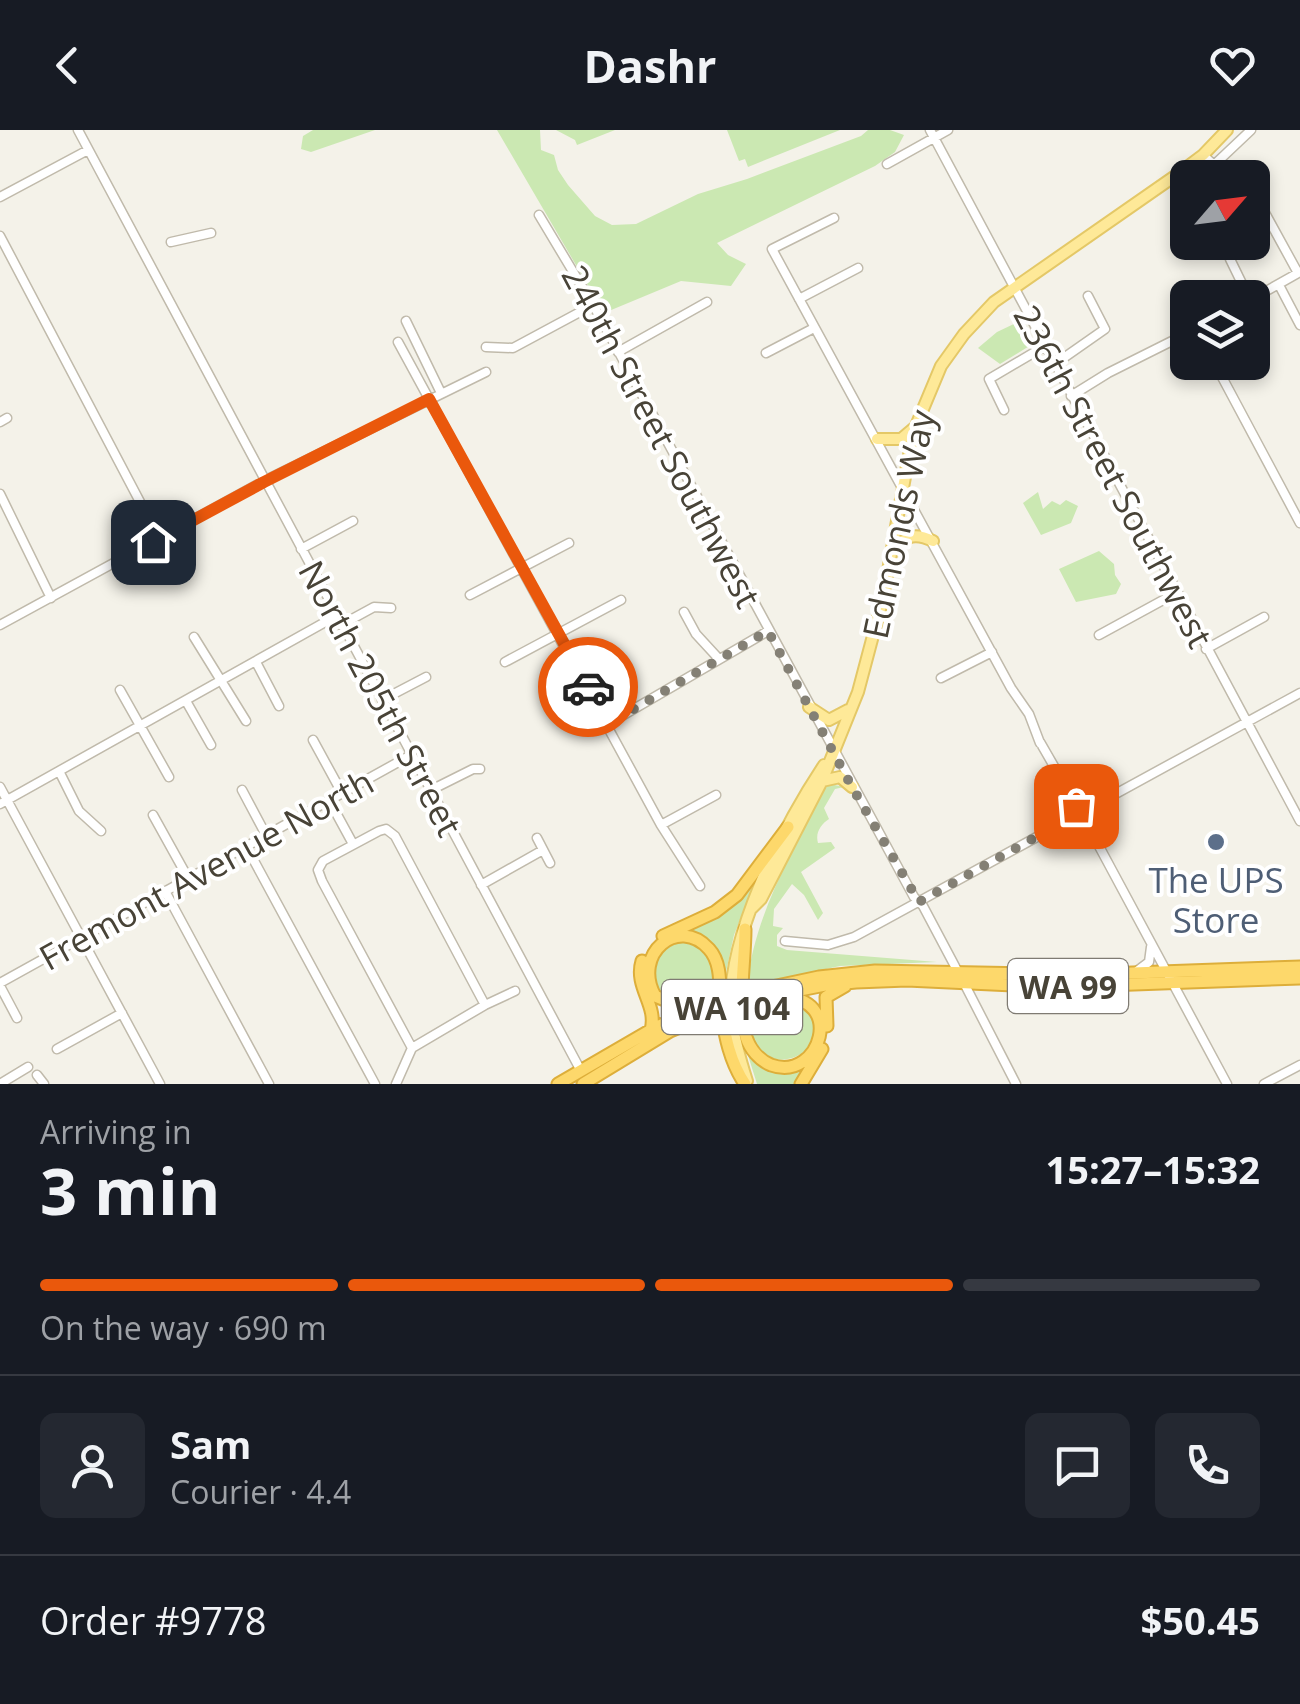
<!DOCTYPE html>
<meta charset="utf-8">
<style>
:root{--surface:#171b24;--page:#242831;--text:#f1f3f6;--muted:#9ea1a6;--line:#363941;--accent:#ea580c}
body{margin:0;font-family:"Open Sans",sans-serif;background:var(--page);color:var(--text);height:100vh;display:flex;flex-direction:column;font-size:38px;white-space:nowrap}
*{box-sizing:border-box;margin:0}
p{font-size:32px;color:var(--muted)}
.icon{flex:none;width:55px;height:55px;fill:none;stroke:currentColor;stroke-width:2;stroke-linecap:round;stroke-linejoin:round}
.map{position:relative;height:954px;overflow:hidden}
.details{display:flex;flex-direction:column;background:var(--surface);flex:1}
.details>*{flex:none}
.needle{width:65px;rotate:62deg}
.buttons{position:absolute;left:1170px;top:30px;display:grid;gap:20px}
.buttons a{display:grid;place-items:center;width:100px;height:100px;border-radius:15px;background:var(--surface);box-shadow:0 5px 15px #0003;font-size:50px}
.pin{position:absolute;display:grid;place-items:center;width:85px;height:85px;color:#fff;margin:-42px;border-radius:20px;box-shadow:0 5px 15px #0006}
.courier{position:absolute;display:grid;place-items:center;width:100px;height:100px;margin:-50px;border:8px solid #ea580c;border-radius:50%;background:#fff;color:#222;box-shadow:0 2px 12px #0007}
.headline em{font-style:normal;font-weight:700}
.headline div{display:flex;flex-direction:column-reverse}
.headline{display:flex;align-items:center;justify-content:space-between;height:170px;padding:0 40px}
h1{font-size:65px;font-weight:700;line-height:75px}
.bar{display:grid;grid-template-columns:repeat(4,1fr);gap:15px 10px;align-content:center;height:120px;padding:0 40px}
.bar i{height:12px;border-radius:8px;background:var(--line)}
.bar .active{background:var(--accent)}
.bar p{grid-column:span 4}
.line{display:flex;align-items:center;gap:25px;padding:0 40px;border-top:2px solid var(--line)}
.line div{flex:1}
.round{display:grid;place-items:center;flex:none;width:105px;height:105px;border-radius:15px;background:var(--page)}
header{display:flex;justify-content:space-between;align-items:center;height:130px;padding:0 40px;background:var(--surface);font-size:45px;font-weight:700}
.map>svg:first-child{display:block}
.green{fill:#cbe8b2}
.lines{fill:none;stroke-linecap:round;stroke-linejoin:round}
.minor-casing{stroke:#c0baab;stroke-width:11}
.major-casing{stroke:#e4c867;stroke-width:14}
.highway-casing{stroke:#ddae3a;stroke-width:15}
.minor{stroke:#fff;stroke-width:8}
.major{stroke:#fee998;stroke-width:10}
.highway{stroke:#fdd86b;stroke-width:11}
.highway-bridge-casing{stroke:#ddae3a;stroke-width:15;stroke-linecap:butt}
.highway-bridge{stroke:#fdd86b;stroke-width:11}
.done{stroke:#848075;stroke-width:10;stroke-dasharray:0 18}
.route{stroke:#ea580c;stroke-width:12}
.service-dot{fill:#5c6f8a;stroke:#fff;stroke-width:4}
.labels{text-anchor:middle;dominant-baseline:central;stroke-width:8;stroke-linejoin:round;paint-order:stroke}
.shield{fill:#fff;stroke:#7f7b73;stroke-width:2.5}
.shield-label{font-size:32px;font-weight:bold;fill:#484337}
.street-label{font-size:35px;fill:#484337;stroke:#fff}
.service-label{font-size:35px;fill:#4e5e75;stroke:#fff}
</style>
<header><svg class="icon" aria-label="back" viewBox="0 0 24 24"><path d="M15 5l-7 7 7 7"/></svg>Dashr<svg class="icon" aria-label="heart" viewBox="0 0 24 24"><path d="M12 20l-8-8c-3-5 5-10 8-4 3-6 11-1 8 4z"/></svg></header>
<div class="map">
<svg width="1300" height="954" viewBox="0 0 1300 954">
<rect width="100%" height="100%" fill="#f4f2e9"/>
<path class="green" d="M313,0h62l-64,22 -10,-3 2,-13z
M497,0h43l1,20 13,5 4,15 10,15 27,31 17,9 24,-1 62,-30 49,-15 114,-43 7,-6h22l14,5 -9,17 -20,14 -158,77 11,12 18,9 -15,22 -50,-5 -77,32z
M556,0h59l-38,15 -2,-5z
M727,0h113l-92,37 -3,-8 -6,2z
M1022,190l7,10 2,15 -31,19 -22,-16 19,-16z
M1038,362l5,17 9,-8 8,4 6,-5 12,6 -7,17 -30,12 -18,-32z
M1099,421l15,13 1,11 6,9 -5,10 -40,8 -17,-33z
M830,654l14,3 -9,2 -11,19 5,11c-8,5 -14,14 -11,24l13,-1 4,6 -34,24 22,41 -5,7 -14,-25 -12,-11 -18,25 -1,17 10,2 -6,7v11l10,4 150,12 -97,4 -93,20c7,-71 45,-132 76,-196z
M749,757l3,2 -18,46 -8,37 -12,-25 -30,-18z
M681,811c34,9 32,20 36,52 -39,9 -78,14 -57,-41z
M792,872l19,12c9,29 -6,47 -37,46 -23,-10 -26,-30 -28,-53z
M746,919l9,9 47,8 3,5 -8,13h-40z"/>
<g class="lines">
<g class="minor-casing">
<path id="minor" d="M78,0l503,941
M930,0l370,691
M1203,25l11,10 37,-35
M887,34l61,-34
M0,67l88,-47
M1259,72l39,71
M539,85l57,95 318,587 9,9 35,66
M834,88l-62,31 239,439 18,26 11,29
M0,106l159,302
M171,112l40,-9
M1230,129l19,39
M1279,155l21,40
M799,169l59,-31
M1252,169l48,-27
M406,191l35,72
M398,212l263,483 39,61
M486,217l27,1 80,-43
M618,222l89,-50
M766,223l48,-25
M1214,232l86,161
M1055,234l50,-35 -17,-33
M1071,266l37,-23 80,-40
M1004,280l-15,-31 56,-33
M0,292l7,-4
M0,364l51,104
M301,419l52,-28
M470,465l99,-52
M684,482l12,22 23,25
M0,495l264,-144 222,-109
M341,495l33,-18 17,1
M1099,505l77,-42
M194,507l52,84
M1206,519l58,-32
M256,532l23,44
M505,532l116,-62
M941,548l51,-26
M120,560l49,87
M382,570l44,-23
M186,571l25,44
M608,594l160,-93
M313,610l29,53
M1040,612l46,80 141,262
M59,641l20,40 22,20
M0,657l160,297
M242,660l24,45
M431,660l42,-21h7
M329,670l24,44
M0,674l336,-188
M153,685l35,63
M661,695l55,-30
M537,708l13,25
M246,716l129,238
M481,755l62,-35
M165,761l104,193
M785,811l43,4 26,-8 446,-244
M1137,841l12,-9 2,-15
M0,853l411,-228
M964,853l52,101
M0,856l17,32
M412,918l-90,-167 -4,-11 5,-9 56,-30 7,-2 9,7 90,169
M57,919l65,-36
M37,945l7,9
M0,954l28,-17
M396,954l16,-36 73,-43 30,-14
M1264,954l36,-19"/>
</g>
<g class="major-casing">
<path id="major" d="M877,309h24l13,-11
M892,419c16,-13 22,-17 41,-8
M809,577l20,13 19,-10
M822,651l18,-4 12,10
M752,778l9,-9 61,-118 36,-89 25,-94 30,-165 28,-67 23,-32 30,-32 181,-126 28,-21 24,-25
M747,951c-7,-22 -14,-45 -16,-68 -5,-75 52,-186 93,-248"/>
</g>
<g class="highway-casing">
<path id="highway" d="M745,799c0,35 -8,74 1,108 4,12 13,23 25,28 50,18 76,-71 8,-67
M663,806l52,-24 22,-17 51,-68
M642,831c-8,26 16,44 9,69
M749,862l70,-15 56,-6 202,4 223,-8
M750,870l75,-15 31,-3 51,-2 145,7 248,-9
M713,872l-36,3 -22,-9c-23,-42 23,-81 54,-47 14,15 10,41 12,61 4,26 9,52 24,74
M827,896l-1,-29 19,-11
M558,954l93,-54 48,-23
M583,954l87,-53 44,-18
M801,954l21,-35"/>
</g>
<use href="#minor" class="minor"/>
<use href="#major" class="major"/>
<use href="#highway" class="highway"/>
<g class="highway-bridge-casing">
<path id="highway-bridge" d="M713,872l36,-10
M714,883l36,-13"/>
</g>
<use href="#highway-bridge" class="highway-bridge"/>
</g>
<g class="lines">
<path class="done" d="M588,557l20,37 160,-93 84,156 67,115 162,-90 -5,-6"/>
<path class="route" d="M153,412l111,-60 165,-83 159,288"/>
</g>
<circle class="service-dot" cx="1216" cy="712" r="10"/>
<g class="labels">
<g class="shield">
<rect x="1008" y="829" width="120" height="54" rx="8"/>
<rect x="662" y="850" width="140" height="54" rx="8"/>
</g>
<g class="shield-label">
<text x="1068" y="856">WA 99</text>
<text x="732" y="877">WA 104</text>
</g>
<g class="street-label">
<text transform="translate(662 306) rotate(62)">240th Street Southwest</text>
<text transform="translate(1114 346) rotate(62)">236th Street Southwest</text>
<text transform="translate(898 394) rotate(-78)">Edmonds Way</text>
<text transform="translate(381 568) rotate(62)">North 205th Street</text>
<text transform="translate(206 739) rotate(-29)">Fremont Avenue North</text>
</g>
<g class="service-label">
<text x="1216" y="749">The UPS<tspan x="1216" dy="40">Store</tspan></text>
</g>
</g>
</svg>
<div class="buttons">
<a><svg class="needle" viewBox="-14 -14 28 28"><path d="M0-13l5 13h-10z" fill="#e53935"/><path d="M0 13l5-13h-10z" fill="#9ea1a6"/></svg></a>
<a><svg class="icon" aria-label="layers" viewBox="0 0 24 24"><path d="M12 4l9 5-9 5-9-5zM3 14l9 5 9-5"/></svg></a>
</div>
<div class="pin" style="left:1076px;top:676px;background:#ea580c"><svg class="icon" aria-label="bag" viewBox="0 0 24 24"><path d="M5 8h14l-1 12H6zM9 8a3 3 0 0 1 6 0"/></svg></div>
<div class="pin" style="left:153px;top:412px;background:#1f2937"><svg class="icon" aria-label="home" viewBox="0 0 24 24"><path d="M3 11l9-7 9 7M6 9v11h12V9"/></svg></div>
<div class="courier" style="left:588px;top:557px"><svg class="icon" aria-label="car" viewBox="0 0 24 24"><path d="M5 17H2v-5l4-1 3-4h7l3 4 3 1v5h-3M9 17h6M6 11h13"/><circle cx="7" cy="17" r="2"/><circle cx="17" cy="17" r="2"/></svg></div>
</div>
<section class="details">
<div class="headline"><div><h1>3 min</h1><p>Arriving in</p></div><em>15:27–15:32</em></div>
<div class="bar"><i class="active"></i><i class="active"></i><i class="active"></i><i></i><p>On the way · 690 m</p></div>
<div class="line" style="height:180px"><a class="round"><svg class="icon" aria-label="person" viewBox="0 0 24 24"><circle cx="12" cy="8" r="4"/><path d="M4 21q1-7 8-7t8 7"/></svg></a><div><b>Sam</b><p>Courier · 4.4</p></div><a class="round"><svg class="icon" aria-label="chat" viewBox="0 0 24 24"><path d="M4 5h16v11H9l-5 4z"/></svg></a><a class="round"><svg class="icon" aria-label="phone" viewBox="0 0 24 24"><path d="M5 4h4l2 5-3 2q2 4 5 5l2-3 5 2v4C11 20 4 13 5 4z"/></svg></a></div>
<div class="line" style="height:130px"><div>Order #9778</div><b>$50.45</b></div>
</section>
